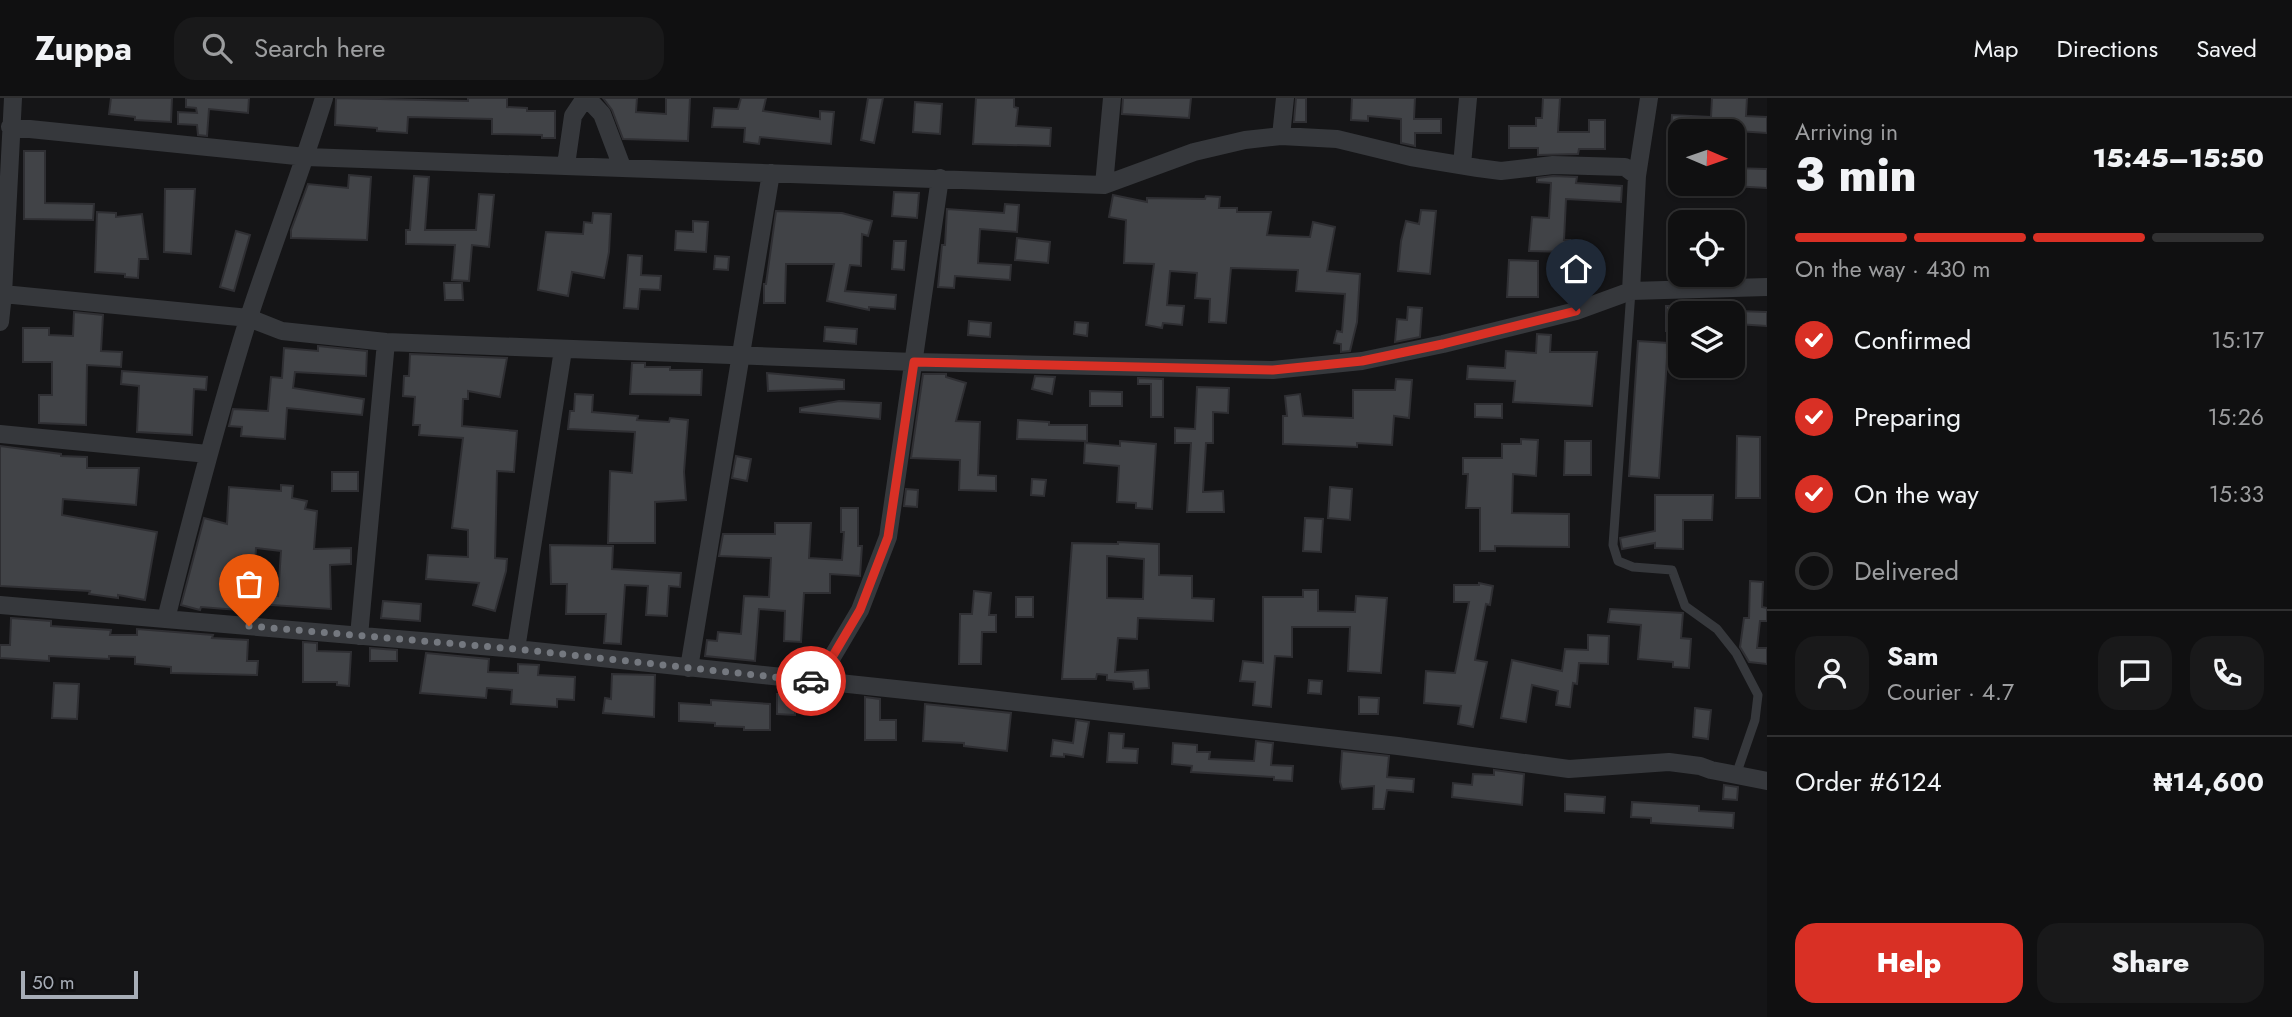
<!DOCTYPE html>
<meta charset="utf-8">
<style>
:root{--surface:#101011;--page:#19191a;--text:#f1f3f6;--muted:#9c9d9f;--line:#303031;--accent:#d93025}
body{margin:0;font-family:Jost,sans-serif;background:var(--page);color:var(--text);height:100vh;display:flex;flex-direction:column;font-size:26px;white-space:nowrap}
*{box-sizing:border-box;margin:0}
p{font-size:23px;color:var(--muted)}
.icon{flex:none;width:38px;height:38px;fill:none;stroke:currentColor;stroke-width:2;stroke-linecap:round;stroke-linejoin:round}
.map{position:relative;flex:1;overflow:hidden}
.details{display:flex;flex-direction:column;background:var(--surface);width:525px}
.details>*{flex:none}
.needle{width:46px;rotate:92deg}
.controls{position:absolute;left:1668px;top:21px;display:grid;gap:14px}
.controls a{display:grid;place-items:center;width:77px;height:77px;border-radius:14px;background:var(--surface);box-shadow:0 2px 5px #0004,0 0 0 2px var(--line);font-size:35px}
.scale{position:absolute;left:21px;bottom:18px;width:117px;box-sizing:border-box;padding-left:7px;border:4px solid #a7adb7;border-top:0;font-size:19px;line-height:24px;white-space:nowrap;color:#a7adb7;-webkit-text-stroke:5px #101012;paint-order:stroke}
.pin{position:absolute;display:grid;place-items:center;width:60px;height:60px;color:#fff;margin:-72px -30px;border-radius:50% 50% 50% 0;rotate:-45deg;box-shadow:0 0 7px #0007}
.pin .icon{rotate:45deg}
.courier{position:absolute;display:grid;place-items:center;width:70px;height:70px;margin:-35px;border:5px solid #d93025;border-radius:50%;background:#fff;color:#222;box-shadow:0 2px 9px #0007}
.overview em{font-style:normal;font-weight:800}
.overview div{display:flex;flex-direction:column-reverse}
.overview{display:flex;align-items:center;justify-content:space-between;height:119px;padding:0 28px}
h1{font-size:46px;font-weight:800;line-height:52px}
.bar{display:grid;grid-template-columns:repeat(4,1fr);gap:10px 7px;align-content:center;height:84px;padding:0 28px}
.bar i{height:9px;border-radius:5px;background:var(--line)}
.bar .current{background:var(--accent)}
.bar p{grid-column:span 4}
.line{display:flex;align-items:center;gap:18px;padding:0 28px;border-top:2px solid var(--line)}
.line div{flex:1}
.round{display:grid;place-items:center;flex:none;width:74px;height:74px;border-radius:21px;background:var(--page)}
ol{padding:0 28px;list-style:none}
li{display:flex;align-items:center;gap:21px;height:77px}
li p{margin-inline-start:auto}
li .icon{padding:7px;border-radius:50%;background:var(--accent);color:#fff;stroke-width:4}
li:last-child{color:var(--muted)}
li i{width:38px;height:38px;border:4px solid var(--line);border-radius:50%}
.primary-button{display:flex;gap:14px;margin-top:auto;padding:14px 28px}
.primary-button a{flex:1;height:80px;border-radius:21px;background:var(--accent);color:#fff;font-size:28px;font-weight:800;line-height:80px;text-align:center}
.primary-button a+a{background:var(--page);color:var(--text)}
header{display:flex;align-items:center;gap:42px;box-sizing:border-box;height:98px;padding:0 35px;background:var(--surface);border-bottom:2px solid var(--line)}
header strong{font-size:33px}
nav{display:flex;gap:38px;margin-inline-start:auto;font-size:24px}
.search{width:490px;height:63px;background:var(--page);display:flex;align-items:center;gap:18px;box-sizing:border-box;padding:0 24px;border-radius:21px;color:var(--muted);font-size:26px}
main{display:flex;flex:1;min-height:0}
.map>svg:first-child{display:block}
.building{fill:#414347;stroke:#2f2f33;stroke-width:2;fill-rule:evenodd}
.lines{fill:none;stroke-linecap:round;stroke-linejoin:round}
.service{stroke:#36383c;stroke-width:9}
.minor{stroke:#36383c;stroke-width:18}
.done{stroke:#74787f;stroke-width:7;stroke-dasharray:0 12.6}
.route{stroke:#d93025;stroke-width:9}
</style>
<header>
<strong>Zuppa</strong>
<div class="search"><svg class="icon" aria-label="search" viewBox="0 0 24 24"><circle cx="10" cy="10" r="6"/><path d="M15 15l6 6"/></svg>Search here</div>
<nav><a>Map</a><a>Directions</a><a>Saved</a></nav>
</header>
<main>
<div class="map">
<svg width="1767" height="919" viewBox="0 0 1767 919">
<rect width="100%" height="100%" fill="#151517"/>
<path class="building" d="M111,0h61l-1,24 -36,-2v-3l-26,-3z
M186,0h63l-1,15 -39,-4 -2,27 -9,-1 -1,-10 -19,-1v-12l19,1 -1,-5 -10,-1z
M336,0l132,3v-3h39v9l20,1v3h28v27h-13v-3l-50,-1v-15l-84,-2 -1,16 -30,-2v-3l-42,-3z
M603,0h34l-1,14 30,2v-16h24l-2,43 -65,-2 -11,-29z
M741,0h25l-3,13 57,8v-8l14,1 -3,32 -71,-7 -1,7 -15,-2 1,-14 -33,-1 2,-19 24,1z
M868,0h15l-9,45 -13,-3z
M976,0h38v9l4,1 -2,18 35,2 -1,18 -77,-2z
M1123,0h68l-2,20 -67,-4z
M1296,0h10v24h-12z
M1352,0h63l-1,21h27v14h-26v13l-14,-3v-24l-33,-3v5l-17,-1z
M1543,0h17l-2,34h31v-12h16v29h-26l-1,5 -40,1v-7h-29v-22h27v-8h6z
M1712,0h35l-1,18 21,1v16l-45,-3 -51,1 1,-16 39,2z
M915,4l27,2 -2,30 -27,-2z
M24,53h21v52l49,1 -1,16 -69,-1z
M1732,70l35,1v19l-35,-2z
M349,77l22,2 -4,63 -76,-2v-8l17,-46 40,4z
M414,78l15,1 -4,53h51l3,-36 15,1 -5,52 -17,-2 -3,36 -17,-1 3,-35 -49,-1v-14h4z
M1553,78l24,1 -1,6 46,3 -1,16 -55,-3 -2,41h6l-1,12 -40,-1 3,-34 17,1 2,-35 -14,-1v-4z
M165,91h30l-4,65 -27,-2z
M894,94l25,1 -2,25 -25,-2z
M1113,97l34,7v-4l58,1 1,-3 14,1 -1,11h18v4h34l-4,23 43,2 3,-15 22,5 -8,44 33,3 -3,48 -7,29 -9,1v-8l-7,-1 3,-12 5,1 3,-38 -49,-3 2,-21 -67,-2 -5,55 -17,-1 1,-23 -15,-1 2,-25 -27,-2 -3,34 17,1 -2,19 -19,-2 -1,5 -16,-3 8,-61 -30,-1 2,-43 -17,-3z
M1005,106l14,1 -2,27 -37,-3 -2,34 33,2 -1,15 -55,-4 -1,12 -16,-1 4,-42h3l2,-36 57,4z
M1421,112l15,1 -6,63 -32,-3 3,-30 5,-20 13,3z
M776,113l66,2 30,8 -4,15 -6,-2 -1,32 -11,-1 -5,26 51,4 -1,14 -26,-2v3l-42,-9 7,-37h-48l-1,39h-21v-19h2z
M97,114l19,1v4l26,-3 6,45h-9l-1,19 -13,-1v-3l-30,-2z
M593,115l18,1 -2,38 -5,26 -32,-6 -4,24 -30,-6 8,-58 37,2 1,-12 8,1z
M693,123l15,1 -2,30 -31,-2 1,-19 17,1z
M236,133l14,4 -16,56 -14,-4z
M1017,140l33,4 -2,21 -33,-3z
M894,143h12l-2,29 -12,-1z
M628,157l14,1 -1,19 20,1 -1,14 -20,-1 -2,20 -14,-1z
M715,158l14,1 -1,13 -14,-1z
M1509,162l29,1v36h-31z
M444,185h18l1,17h-18z
M1666,208h14v25h-14z
M1408,209l14,1 -2,29 -25,5 2,-23 10,1z
M1737,213l30,1v14l-30,-2z
M74,214l29,3 -2,36 21,1 -1,15 -34,-2 -1,60 -47,-2v-28h13v-33h-29v-34h26v7l24,1z
M969,223l22,2 -1,14 -22,-2z
M1075,224l13,1 -1,13 -13,-2z
M825,229l32,2 -1,15 -32,-3z
M1537,236l14,1 -1,17h47l-5,54 -79,-4 2,-21 -48,-2 1,-13 37,2 1,-17 30,2z
M1638,243l30,2 -9,135 -30,-2z
M318,248l49,5 -1,25 -71,-4 -2,16 71,11 -2,16 -75,-7 -2,31 -44,-3 1,-9 -13,-1 4,-17 35,2 3,-34 11,1 2,-30 34,3z
M410,256l97,4 -7,39 -32,-6v8h-5l-1,27 55,5 -3,41 -17,-1 -2,87 12,1 -1,12 -11,40 -22,-6 6,-22 -53,-4 2,-24 40,2v-27l-16,-2 11,-90 -44,-3 1,-10h-7l2,-28 -12,-1 1,-20h5z
M632,265h13v4h25v3h32l-1,25 -71,-1z
M122,273l85,6 -1,13 -12,-1 -2,46 -55,-3 2,-46 -18,-2z
M767,275l77,7v9l-76,2z
M923,276h23v3l20,6 -10,38 24,1 -2,53 18,1v15l-37,-1 1,-30 -49,-2z
M1035,278l20,1 -3,17 -20,-5z
M1138,280l25,1v38h-12v-33h-13z
M1396,281l16,1 -3,38 -15,-2 -2,29 -35,-2v4l-74,-3v-28h4l-2,-20 15,-2 3,22 50,2v-28h42z
M1197,289l32,1 -1,25 -15,-1v31h-7l-3,49 20,-1 1,21h-37l4,-69h-16v-15l20,1z
M1090,293l32,1v14h-32z
M575,296l18,1 -1,17 46,4 -1,4 32,2 1,-4 18,2 -4,52 2,28 -31,2v41h-47l2,-72 22,2 3,-41 -67,-3 2,-18h4z
M839,303l42,2 -1,16 -80,-7v-4z
M1475,306h27v14l-27,-1z
M1018,322l31,2v3h38v16l-70,-2z
M1737,338l23,1v61h-24z
M1521,341l17,1 -2,36 -23,-2 -1,39 57,1v33l-74,-1v5h-15v-43h-14l2,-34h-5v-16h39v-14h19z
M1120,343l36,3 -4,65 -16,-1v-5l-19,-1 2,-36 -35,-3 1,-20 35,3z
M1565,343h26v34h-27z
M0,348l61,8v2l26,1v11h52l-3,37 -73,-6 -1,16 95,17 -12,68 -27,-5v3l-29,-4 1,-3 -90,-5z
M736,358l15,3 -4,22 -15,-3z
M332,374h26v19h-26z
M1032,381l14,1 -2,16 -13,-1z
M281,387l12,1 -1,12 15,3 -2,8 12,2 -3,38 37,-1v16l-21,1 1,44 -74,-5 -1,3 -17,-4 -1,7 -37,-3 -1,3 -19,-5 23,-87 23,6 2,-37 52,4zM256,450l25,3 -3,45 -25,-5z
M1330,389l22,2 -2,31 -22,-2z
M906,391l12,1 -1,17 -13,-1z
M1655,397h58l-1,25h-29v29l-28,-1v-5l-33,6 -2,-11 35,-7z
M841,410h17v38h4l-2,30 -30,-2v19h-26l-3,49 -17,-1 1,-30 -26,-2 -4,52 -50,-5 2,-16 10,1 1,-9 23,2 3,-38 25,1 2,-39 -52,-2 4,-22h52v-11h36l-2,35 33,2 2,-28h-3z
M1305,420l18,1 -2,33 -18,-1z
M1118,444l41,2v31l33,1v22l22,1 -1,22 -75,-3 -1,21 -19,-1 -3,34 33,-2 1,18 -15,1 -1,-7 -26,-2v-5l-10,-1 -1,5h-34l10,-136 46,1zM1107,458l37,3 -1,40 -36,-1z
M550,447l63,1 -1,23 69,4 -1,14 -11,-1 -2,30 -21,-1 2,-29 -23,-1 -4,59 -17,-1 2,-29h-40l1,-30h-16z
M1750,483l13,1 -1,25 5,1v13h-7l-3,27h10v16l-18,-2 -9,-15 4,-29h5z
M1479,485l14,3 -3,19 -4,-1 -11,56 12,2 -14,65 -15,-3 3,-18 -37,-3 2,-32 29,2 14,-71h-15v-17h25z
M1303,492h15v21l37,1 1,-16 31,2 -6,75 -33,-2 2,-44h-58v30l-17,-1 -4,51 -18,-2 2,-23 -15,-1 3,-20 20,2v-66h40z
M974,493l17,2 -2,22h7v17h-14l-1,32h-22l1,-50h12z
M1016,499h17v20h-17z
M383,503l38,3 -1,17 -39,-3z
M1610,511l73,4 -2,25 10,1 -2,29 -16,-1v-5l-35,-3 3,-34 -33,-3z
M11,520l40,3v5l60,4 -1,5h27v-6l76,6 -1,3 36,2 -1,21h11l-1,14 -86,-2v-6l-36,-3v-7l-26,-1v3l-60,-3v5l-49,-3v-13h10z
M1588,537l21,1 -1,28 -29,-1 -2,21 -4,-1 -3,24 -14,-2 2,-14 -26,-6 -6,37 -25,-4 11,-58 50,11 3,-22 23,1z
M303,544l14,1v8l34,1 -2,34 -12,-1v-3h-34z
M370,550l27,2v11h-27z
M426,555l63,6 -1,13 30,1v-9l21,1 -1,10 37,2 -1,23 -17,-1v8l-46,-3 1,-14 -25,-2 -1,10 -66,-5z
M612,576l43,1 -1,42 -51,-4 2,-15 6,1z
M1309,582l13,1 -1,13 -13,-1z
M54,585l25,1 -2,35 -25,-1z
M777,596h18v21l-18,-1z
M865,599l15,2v21h16v20h-31z
M1359,599l20,1 -1,16h-19z
M711,602l59,4v26h-26v-3l-29,-1v-3l-36,-2v-18l32,2z
M925,606l86,9 -4,38 -43,-5v-3l-41,-2z
M1695,610l16,2 -3,29 -15,-2z
M1076,622l13,2 -6,35 -19,-3v3l-13,-1 2,-16 20,3z
M1109,635l15,1 -1,14 15,1 -1,14 -30,-1z
M1256,643l17,2 -2,22 22,1 -1,15 -18,-1v-3l-83,-5 1,-6 -20,-2 1,-21 24,2v7h13l-1,7 45,2z
M1342,653l47,5 -2,21 27,2 -1,13 -26,-2 -3,19h-11l1,-23 -32,3 -2,-7z
M1494,672l30,4 -2,31 -70,-8 1,-14 19,2 1,-11 21,1z
M1724,687l14,2 -1,13 -14,-1z
M1565,696l40,3 -1,16 -39,-2z
M1632,704l67,4v5l35,2 -1,15 -82,-5v-5l-20,-1z"/>
<g class="lines">
<path class="service" d="M1631,193l-18,254 5,16 15,6 39,3 13,36 32,23 19,24 22,42 -3,25 -19,55"/>
<path class="minor" d="M587,0l15,16 20,53
M10,29l296,30 798,28 90,-33 51,-12 36,-4 56,3 74,18 67,11 23,3 52,-6 72,2 12,9
M1281,38l4,-38
M566,67l7,-49 12,-18
M1462,67l6,-67
M1104,87l8,-87
M1631,193l6,-115 12,-78
M3,196l246,24 33,13 104,11 528,20 359,8 89,-9 81,-17 133,-33 55,-20 136,-4
M0,224l3,-28 10,-196
M0,336l208,20
M0,507l516,44 465,49 417,48 171,23 100,-7 31,4 11,4 56,11
M166,521c25,-100 51,-200 82,-299 24,-74 53,-147 76,-222
M359,538l27,-294
M516,551l47,-299
M689,570l82,-495
M818,583l42,-71 28,-73 52,-359"/>
</g>
<g class="lines">
<path class="done" d="M249,528l267,23 295,32"/>
<path class="route" d="M811,583h7l42,-71 28,-73 26,-175 359,8 89,-9 81,-17 133,-33"/>
</g>
</svg>
<div class="controls">
<a><svg class="needle" viewBox="-14 -14 28 28"><path d="M0-13l5 13h-10z" fill="#e53935"/><path d="M0 13l5-13h-10z" fill="#9c9d9f"/></svg></a>
<a><svg class="icon" aria-label="locate" viewBox="0 0 24 24"><circle cx="12" cy="12" r="6"/><path d="M12 2v4M12 18v4M2 12h4M18 12h4"/></svg></a>
<a><svg class="icon" aria-label="layers" viewBox="0 0 24 24"><path d="M12 4l9 5-9 5-9-5zM3 14l9 5 9-5"/></svg></a>
</div>
<div class="scale">50 m</div>
<div class="pin" style="left:249px;top:528px;background:#ea580c"><svg class="icon" aria-label="bag" viewBox="0 0 24 24"><path d="M5 8h14l-1 12H6zM9 8a3 3 0 0 1 6 0"/></svg></div>
<div class="pin" style="left:1576px;top:213px;background:#1f2937"><svg class="icon" aria-label="home" viewBox="0 0 24 24"><path d="M3 11l9-7 9 7M6 9v11h12V9"/></svg></div>
<div class="courier" style="left:811px;top:583px"><svg class="icon" aria-label="car" viewBox="0 0 24 24"><path d="M5 17H2v-5l4-1 3-4h7l3 4 3 1v5h-3M9 17h6M6 11h13"/><circle cx="7" cy="17" r="2"/><circle cx="17" cy="17" r="2"/></svg></div>
</div>
<section class="details">
<div class="overview"><div><h1>3 min</h1><p>Arriving in</p></div><em>15:45–15:50</em></div>
<div class="bar"><i class="current"></i><i class="current"></i><i class="current"></i><i></i><p>On the way · 430 m</p></div>
<ol>
<li><svg class="icon" aria-label="check" viewBox="0 0 24 24"><path d="M5 12l5 5 9-10"/></svg>Confirmed<p>15:17</p></li>
<li><svg class="icon" aria-label="check" viewBox="0 0 24 24"><path d="M5 12l5 5 9-10"/></svg>Preparing<p>15:26</p></li>
<li><svg class="icon" aria-label="check" viewBox="0 0 24 24"><path d="M5 12l5 5 9-10"/></svg>On the way<p>15:33</p></li>
<li><i></i>Delivered</li>
</ol>
<div class="line" style="height:126px"><a class="round"><svg class="icon" aria-label="person" viewBox="0 0 24 24"><circle cx="12" cy="8" r="4"/><path d="M4 21q1-7 8-7t8 7"/></svg></a><div><b>Sam</b><p>Courier · 4.7</p></div><a class="round"><svg class="icon" aria-label="chat" viewBox="0 0 24 24"><path d="M4 5h16v11H9l-5 4z"/></svg></a><a class="round"><svg class="icon" aria-label="phone" viewBox="0 0 24 24"><path d="M5 4h4l2 5-3 2q2 4 5 5l2-3 5 2v4C11 20 4 13 5 4z"/></svg></a></div>
<div class="line" style="height:91px"><div>Order #6124</div><b>₦14,600</b></div>
<div class="primary-button"><a>Help</a><a>Share</a></div>
</section>
</main>
